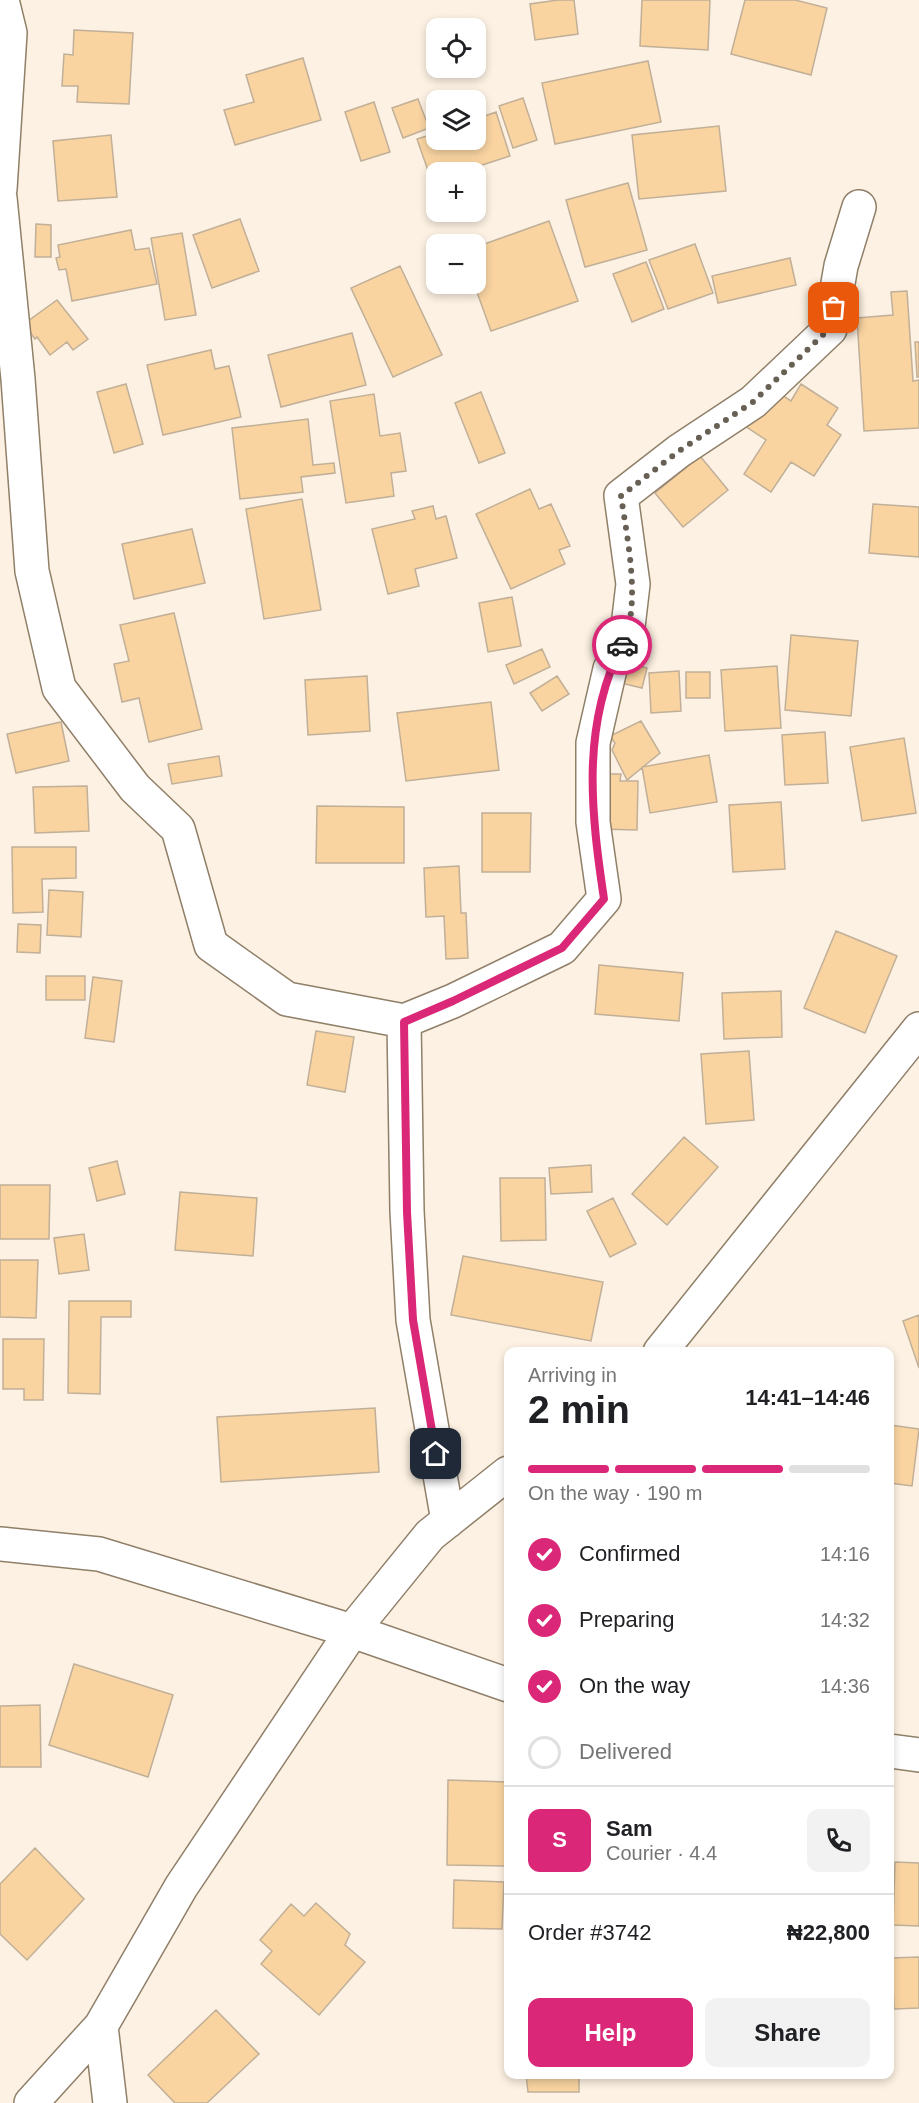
<!DOCTYPE html>
<meta charset="utf-8">
<style>
:root{--surface:#fff;--page:#f2f2f2;--text:#202124;--muted:#757577;--line:#e0e0e0;--accent:#db2777}
body{margin:0;font-family:Helvetica,sans-serif;background:var(--page);color:var(--text);height:100vh;display:flex;flex-direction:column;font-size:22px;white-space:nowrap}
*{box-sizing:border-box;margin:0}
p{font-size:20px;color:var(--muted)}
.icon{flex:none;width:33px;height:33px;fill:none;stroke:currentColor;stroke-width:2;stroke-linecap:round;stroke-linejoin:round}
.map{position:relative;flex:1;overflow:hidden}
.panel{position:absolute;left:504px;top:1347px;width:390px;height:732px;display:flex;flex-direction:column;background:var(--surface);border-radius:12px;box-shadow:0 3px 9px #0003}
.panel>*{flex:none}
.buttons{position:absolute;left:426px;top:18px;display:grid;gap:12px}
.buttons a{display:grid;place-items:center;width:60px;height:60px;border-radius:12px;background:var(--surface);box-shadow:0 3px 9px #0003;font-size:30px}
.pin{position:absolute;display:grid;place-items:center;width:51px;height:51px;color:#fff;margin:-26px;border-radius:12px;box-shadow:0 3px 9px #0006}
.courier{position:absolute;display:grid;place-items:center;width:60px;height:60px;margin:-30px;border:4px solid #db2777;border-radius:50%;background:#fff;color:#222;box-shadow:0 2px 8px #0007}
.headline em{font-style:normal;font-weight:700}
.headline div{display:flex;flex-direction:column-reverse}
.headline{display:flex;align-items:center;justify-content:space-between;height:102px;padding:0 24px}
h1{font-size:39px;font-weight:700;line-height:45px}
.bar{display:grid;grid-template-columns:repeat(4,1fr);gap:9px 6px;align-content:center;height:72px;padding:0 24px}
.bar i{height:8px;border-radius:4px;background:var(--line)}
.bar .on{background:var(--accent)}
.bar p{grid-column:span 4}
.line{display:flex;align-items:center;gap:15px;padding:0 24px;border-top:2px solid var(--line)}
.line div{flex:1}
.round{display:grid;place-items:center;flex:none;width:63px;height:63px;border-radius:12px;background:var(--page)}
ol{padding:0 24px;list-style:none}
li{display:flex;align-items:center;gap:18px;height:66px}
li p{margin-inline-start:auto}
li .icon{padding:6px;border-radius:50%;background:var(--accent);color:#fff;stroke-width:4}
li:last-child{color:var(--muted)}
li i{width:33px;height:33px;border:3px solid var(--line);border-radius:50%}
.primary-button{display:flex;gap:12px;margin-top:auto;padding:12px 24px}
.primary-button a{flex:1;height:69px;border-radius:12px;background:var(--accent);color:#fff;font-size:24px;font-weight:700;line-height:69px;text-align:center}
.primary-button a+a{background:var(--page);color:var(--text)}
.map>svg:first-child{display:block}
.building{fill:#f9d4a1;stroke:#c1af98;stroke-width:1.5}
.lines{fill:none;stroke-linecap:round;stroke-linejoin:round}
.minor-casing{stroke:#907f69;stroke-width:36}
.tertiary-casing{stroke:#907f69;stroke-width:36}
.minor{stroke:#fff;stroke-width:33}
.tertiary{stroke:#fff;stroke-width:33}
.done{stroke:#686055;stroke-width:6;stroke-dasharray:0 10.8}
.route{stroke:#db2777;stroke-width:8}
</style>
<div class="map">
<svg width="919" height="2103" viewBox="0 0 919 2103">
<rect width="100%" height="100%" fill="#fcf1e2"/>
<path class="building" d="M558,0h16l4,34 -43,6 -5,-36z
M642,0h68l-2,50 -68,-4z
M745,0h50l32,8 -16,67 -80,-21z
M74,30l59,3 -4,71 -52,-2 1,-16h-16l2,-32 9,1z
M303,58l18,62 -86,25 -11,-35 30,-8 -8,-27z
M648,61l13,61 -106,22 -13,-61z
M523,98l14,42 -24,8 -14,-42z
M418,99l11,29 -26,10 -11,-30z
M374,102l16,50 -29,9 -16,-49z
M496,112l14,44 -49,16h-25v9l-4,1 -15,-43 19,-6v7h40v-21z
M719,126l7,65 -87,8 -7,-64z
M111,135l6,62 -59,4 -5,-60z
M628,183l19,67 -62,17 -19,-67z
M240,219l19,52 -47,17 -19,-53z
M549,221l29,80 -87,30 -17,-47 2,-37z
M36,224l15,1v32h-16z
M131,230l4,20 14,-2 8,36 -85,17 -6,-32 -7,1 -3,-12 4,-1 -2,-12z
M182,233l14,82 -31,5 -14,-82z
M695,244l18,49 -45,16 -19,-49z
M790,258l6,27 -78,18 -6,-27z
M646,262l18,47 -32,13 -19,-48z
M400,266l42,89 -49,22 -42,-89z
M907,291l6,90 6,-1v48l-55,3 -7,-113 36,-3 -2,-23z
M57,300l31,39 -15,11 -6,-8 -17,13 -13,-18 -2,2 -11,-15z
M352,333l14,52 -85,22 -13,-52z
M915,342h4v35h-2z
M211,350l4,19 14,-3 12,51 -78,18 -16,-70z
M126,384l17,60 -29,9 -17,-61z
M801,384l37,24 -11,17 14,10 -27,41 -23,-14 -20,30 -27,-18 22,-34 -21,-14 26,-38 20,13z
M481,392l24,61 -26,10 -24,-60z
M374,394l6,42 20,-3 6,38 -15,2 3,23 -48,7 -16,-102z
M308,419l5,46 21,-2 1,10 -34,4 2,15 -63,7 -8,-71z
M700,456l28,34 -45,37 -28,-34z
M530,489l9,20 12,-5 19,42 -11,4 6,14 -54,25 -35,-75z
M302,499l19,111 -57,9 -18,-110z
M873,504l46,3v50l-50,-4z
M433,506l3,13 10,-3 11,42 -42,11 4,17 -31,8 -16,-65 43,-10 -3,-8z
M192,529l13,54 -71,16 -12,-55z
M512,597l9,49 -33,6 -9,-49z
M174,613l28,116 -53,13 -10,-44 -17,4 -8,-38 15,-3 -9,-36z
M791,635l67,6 -7,75 -66,-6z
M542,649l8,18 -36,17 -8,-19z
M626,662l21,6 -5,20 -21,-5z
M777,666l4,62 -56,3 -4,-61z
M679,671l2,40 -30,2 -2,-40z
M686,672h24v26h-24z
M367,676l3,55 -62,4 -3,-55z
M557,676l12,18 -27,17 -12,-18z
M491,702l8,68 -93,11 -9,-68z
M641,721l19,32 -33,27 -15,-30 3,-7 -5,-7z
M61,722l8,39 -53,12 -9,-39z
M825,732l3,51 -43,2 -3,-50z
M904,738l12,75 -54,8 -12,-74z
M709,755l8,47 -67,11 -8,-46z
M219,756l3,20 -50,8 -4,-20z
M607,774h14l-1,7h18l-1,49 -38,-1z
M87,786l2,45 -54,2 -2,-46z
M781,802l4,67 -52,3 -4,-67z
M317,806l87,1v56h-88z
M482,813h49l-1,59h-48z
M12,847h64v31l-34,1 1,33 -30,1z
M459,866l2,47h5l2,45 -22,1 -2,-43 -18,1 -2,-49z
M49,890l34,2 -2,45 -34,-2z
M18,924l23,1 -1,28 -23,-1z
M836,931l61,25 -32,77 -61,-25z
M599,965l84,8 -4,48 -84,-7z
M46,976h39v24h-39z
M93,977l29,4 -8,61 -29,-4z
M781,991l1,46 -58,2 -2,-46z
M316,1031l38,6 -9,55 -38,-7z
M749,1051l5,69 -48,4 -5,-70z
M684,1137l34,30 -51,58 -35,-31z
M117,1161l8,33 -28,7 -8,-33z
M591,1165l1,27 -41,2 -2,-26z
M500,1178h45l1,62 -45,1z
M0,1185h50l-1,54h-49z
M180,1192l77,6 -4,58 -78,-6z
M613,1198l23,46 -26,13 -23,-46z
M84,1234l5,36 -30,4 -5,-36z
M463,1256l140,26 -12,59 -140,-26z
M0,1260h38l-2,58 -36,-1z
M69,1301h62v16h-30l-1,77 -32,-1z
M919,1315v53l-16,-47z
M3,1339h41l-1,61h-19v-11h-21z
M375,1408l4,64 -158,10 -4,-65z
M890,1425l29,4 -7,57 -22,-3z
M74,1664l99,31 -25,82 -99,-32z
M40,1705l1,62h-41v-61z
M448,1780l60,2v84l-61,-1z
M35,1848l49,51 -57,61 -27,-26v-50z
M895,1862l24,1v63l-26,-1z
M454,1880l50,2 -2,47 -49,-1z
M316,1903l34,31 -5,11 20,17 -46,53 -58,-51 11,-13 -12,-11 31,-36 13,12z
M919,1957v51l-25,1 -2,-51z
M216,2010l43,44 -52,49h-32l-27,-28z
M526,2074h53v18h-51z"/>
<g class="lines">
<g class="minor-casing">
<path id="minor" d="M0,189l10,-156 -8,-33
M0,198l18,181 14,192 27,117 76,100 43,41 33,116 76,54 117,22
M660,1352l259,-323
M448,1521l-35,-201 -6,-109 -3,-190 49,-20 109,-53 42,-49 -11,-77v-79l17,-74 17,-34 6,-51 -12,-88 58,-45 74,-49 77,-73 11,-63 18,-59
M101,2026l9,77
M31,2103l70,-77 80,-139 171,-256 78,-96 78,-62"/>
</g>
<g class="tertiary-casing">
<path id="tertiary" d="M0,1544l99,10 253,77 156,54
M890,1751l29,4"/>
</g>
<use href="#minor" class="minor"/>
<use href="#tertiary" class="tertiary"/>
</g>
<g class="lines">
<path class="done" d="M622,645c20,-39 5,-107 -1,-149l58,-45 74,-49 77,-74 4,-20"/>
<path class="route" d="M436,1454l-23,-134 -6,-108 -3,-190 49,-21 109,-53 42,-49c-13,-87 -23,-173 18,-254"/>
</g>
</svg>
<div class="buttons">
<a><svg class="icon" aria-label="locate" viewBox="0 0 24 24"><circle cx="12" cy="12" r="6"/><path d="M12 2v4M12 18v4M2 12h4M18 12h4"/></svg></a>
<a><svg class="icon" aria-label="layers" viewBox="0 0 24 24"><path d="M12 4l9 5-9 5-9-5zM3 14l9 5 9-5"/></svg></a>
<a>+</a>
<a>−</a>
</div>
<div class="pin" style="left:834px;top:308px;background:#ea580c"><svg class="icon" aria-label="bag" viewBox="0 0 24 24"><path d="M5 8h14l-1 12H6zM9 8a3 3 0 0 1 6 0"/></svg></div>
<div class="pin" style="left:436px;top:1454px;background:#1f2937"><svg class="icon" aria-label="home" viewBox="0 0 24 24"><path d="M3 11l9-7 9 7M6 9v11h12V9"/></svg></div>
<div class="courier" style="left:622px;top:645px"><svg class="icon" aria-label="car" viewBox="0 0 24 24"><path d="M5 17H2v-5l4-1 3-4h7l3 4 3 1v5h-3M9 17h6M6 11h13"/><circle cx="7" cy="17" r="2"/><circle cx="17" cy="17" r="2"/></svg></div>
<section class="panel">
<div class="headline"><div><h1>2 min</h1><p>Arriving in</p></div><em>14:41–14:46</em></div>
<div class="bar"><i class="on"></i><i class="on"></i><i class="on"></i><i></i><p>On the way · 190 m</p></div>
<ol>
<li><svg class="icon" aria-label="check" viewBox="0 0 24 24"><path d="M5 12l5 5 9-10"/></svg>Confirmed<p>14:16</p></li>
<li><svg class="icon" aria-label="check" viewBox="0 0 24 24"><path d="M5 12l5 5 9-10"/></svg>Preparing<p>14:32</p></li>
<li><svg class="icon" aria-label="check" viewBox="0 0 24 24"><path d="M5 12l5 5 9-10"/></svg>On the way<p>14:36</p></li>
<li><i></i>Delivered</li>
</ol>
<div class="line" style="height:108px"><b class="round" style="background:var(--accent);color:#fff">S</b><div><b>Sam</b><p>Courier · 4.4</p></div><a class="round"><svg class="icon" aria-label="phone" viewBox="0 0 24 24"><path d="M5 4h4l2 5-3 2q2 4 5 5l2-3 5 2v4C11 20 4 13 5 4z"/></svg></a></div>
<div class="line" style="height:78px"><div>Order #3742</div><b>₦22,800</b></div>
<div class="primary-button"><a>Help</a><a>Share</a></div>
</section>
</div>
